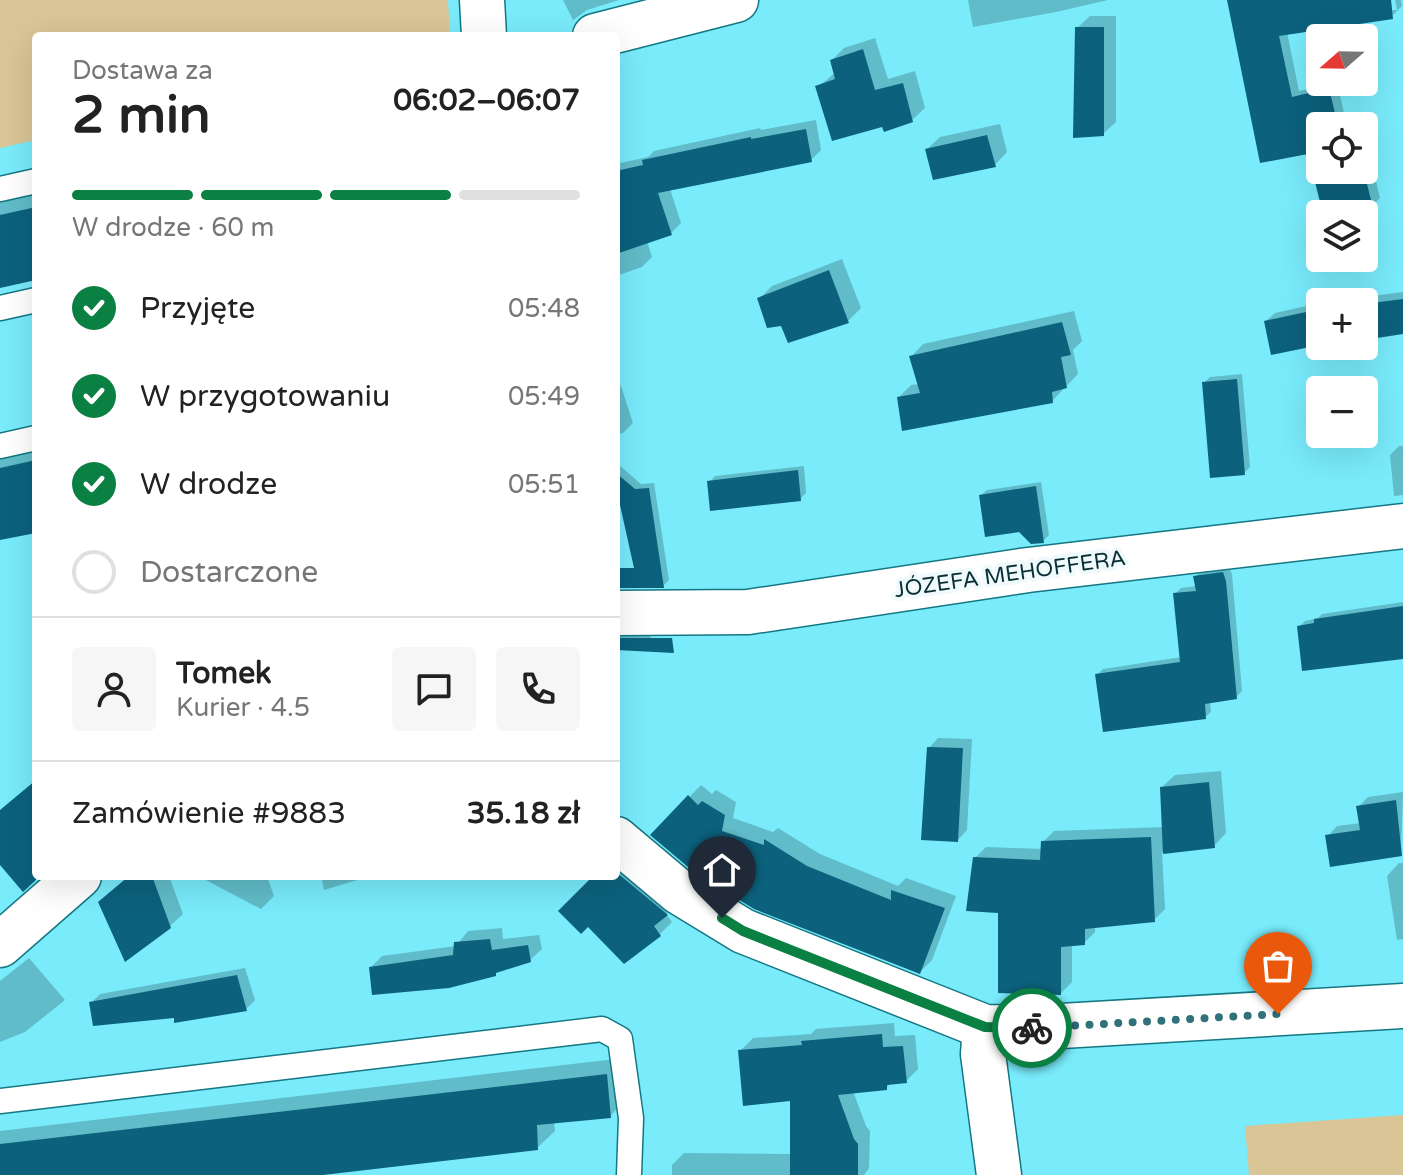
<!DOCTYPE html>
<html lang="pl">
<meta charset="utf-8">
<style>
:root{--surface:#fff;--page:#f6f6f6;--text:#222;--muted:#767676;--line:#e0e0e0;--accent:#0b8043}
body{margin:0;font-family:"Varela Round",sans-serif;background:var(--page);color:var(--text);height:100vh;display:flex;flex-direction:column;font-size:30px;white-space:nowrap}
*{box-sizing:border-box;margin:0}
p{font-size:26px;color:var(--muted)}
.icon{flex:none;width:44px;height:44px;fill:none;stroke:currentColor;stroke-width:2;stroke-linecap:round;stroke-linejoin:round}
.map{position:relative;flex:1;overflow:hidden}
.drawer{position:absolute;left:32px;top:32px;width:588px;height:848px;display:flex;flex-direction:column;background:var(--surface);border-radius:8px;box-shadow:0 8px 32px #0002}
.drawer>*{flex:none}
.needle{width:52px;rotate:250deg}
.buttons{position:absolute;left:1306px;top:24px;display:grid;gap:16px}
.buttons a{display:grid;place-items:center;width:72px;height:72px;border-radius:8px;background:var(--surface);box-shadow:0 8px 32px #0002;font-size:40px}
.pin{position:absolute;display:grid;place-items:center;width:68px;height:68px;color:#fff;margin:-82px -34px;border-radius:50% 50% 50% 0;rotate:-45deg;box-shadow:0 0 8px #0007}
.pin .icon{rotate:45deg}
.courier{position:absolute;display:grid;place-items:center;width:80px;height:80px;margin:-40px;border:6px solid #0b8043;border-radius:50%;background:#fff;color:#222;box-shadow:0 2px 10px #0007}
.summary em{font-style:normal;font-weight:700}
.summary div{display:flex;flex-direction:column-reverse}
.summary{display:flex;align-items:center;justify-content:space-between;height:136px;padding:0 40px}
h1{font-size:52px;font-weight:700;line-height:60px}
.bar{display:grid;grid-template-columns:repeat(4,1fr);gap:12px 8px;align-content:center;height:96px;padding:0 40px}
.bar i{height:10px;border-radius:6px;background:var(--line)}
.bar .current{background:var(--accent)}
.bar p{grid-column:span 4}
.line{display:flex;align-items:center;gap:20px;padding:0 40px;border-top:2px solid var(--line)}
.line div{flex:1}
.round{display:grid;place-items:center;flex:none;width:84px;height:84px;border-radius:8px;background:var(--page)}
ol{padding:0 40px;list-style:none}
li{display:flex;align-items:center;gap:24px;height:88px}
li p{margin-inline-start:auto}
li .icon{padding:8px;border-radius:50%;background:var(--accent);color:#fff;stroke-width:4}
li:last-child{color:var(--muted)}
li i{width:44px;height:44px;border:4px solid var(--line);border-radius:50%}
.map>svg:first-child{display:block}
.green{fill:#d9c595}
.shadow{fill:#0003}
.building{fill:#0c617d}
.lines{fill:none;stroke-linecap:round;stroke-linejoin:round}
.service-casing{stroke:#147782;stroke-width:27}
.minor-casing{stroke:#147782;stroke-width:47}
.service{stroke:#fff;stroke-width:24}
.minor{stroke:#fff;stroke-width:44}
.done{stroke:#30717a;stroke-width:8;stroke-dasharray:0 14.4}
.route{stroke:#0b8043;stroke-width:10}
.labels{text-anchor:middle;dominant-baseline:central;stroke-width:8;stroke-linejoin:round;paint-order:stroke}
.street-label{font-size:22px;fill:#082f34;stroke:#f0fafc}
</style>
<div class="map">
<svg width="1403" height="1175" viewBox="0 0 1403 1175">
<rect width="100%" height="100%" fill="#79ebfb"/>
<path class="green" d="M0,0h448l2,36h-414v104l-36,8z
M1403,1115v60h-154l-4,-49z"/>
<path class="shadow" d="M563,0h56l-32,10 -14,10z
M968,0h140l-52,12 -83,15z
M1229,0h162l1,10h5l-2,-10h6l1,6 -8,8 -107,18 12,59 38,-9 10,44h-27v44h38v2l15,-3 7,29 -8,8 -32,8h-15l-15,-62z
M1090,16h26v106l-13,12 -26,-106z
M875,38l13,41 27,-8 10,37 -13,12 -29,4 -65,-37 17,-14 -3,-13 12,-12z
M816,120l5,30 -10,10 -141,29 11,34 -10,10 -24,8 5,16 -10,10 -26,9v-112l32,-7 6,-6 106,-23 1,2z
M1000,124l7,28 -12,13 -68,-16 13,-12z
M36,194v84l-36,8v-85z
M842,259l19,49 -13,13 -66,3 -22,-26 12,-12z
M1403,292v40l-39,6v-36h-39z
M1320,303v42l-48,8 -6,-32 9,-8z
M1074,311l8,30 -9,9 5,24 -26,27 -153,-4 12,-12 8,-1 -8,-27 12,-13z
M1242,374l8,93 -6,6 -40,-90 6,-6z
M621,386l12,37 -10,10 -7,2v-48z
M1399,446h4v49l-9,1 -4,-41z
M36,447v84l-36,7v-84z
M619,465l22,19 13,-1 15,97 -6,6 -47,-108v-9z
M804,466l2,27 -6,6 -91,-17 6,-6z
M1041,482l8,53 -6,6 -62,-46 6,-5z
M1229,567l3,7 10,117 -6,6 -26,4 1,11 -6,5 -108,-42 6,-6 79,-12 -7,-63 6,-6 16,-2 -1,-10 5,-5z
M1403,602v55l-104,-30 6,-6 13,-3 4,-4z
M616,625l29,3 7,11 -36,9z
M938,738l34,1 -5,91 -9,10 -29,-92z
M1221,771l5,62 -12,13 -52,6 3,57 -11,11 -59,6v6l-11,11 -12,1v38l-11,11 -61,-82 -25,-53 11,-11 56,2 1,-7 11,-11 110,-4 -2,-40 13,-12z
M701,785l11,9 4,-4 20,12 -3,16 40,14 5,-4 42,26 78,32 8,-8 50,18 -24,64 -12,12 -263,-142z
M1403,792l-2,62 -73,-18 9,-10 24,-3 -3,-16 10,-10z
M616,856l63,45 -13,13 6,8 -12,12 -72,-10 8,-48h20z
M1399,863h4v76l-6,1 -10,-64z
M130,876h39l14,38 -13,12z
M198,876h69l7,20 -13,13z
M321,876h50l-47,14z
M502,928l1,11 36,-4 3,14 -12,11 -31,10 -4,4 -124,-7 11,-11 74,-10 12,-15z
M29,958l36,42 -40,32 -25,10v-61z
M245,968l10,32 -9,9 -70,6 -84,-13 8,-8z
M894,1023l1,13 20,-1 3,34 -12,12 -15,2 -5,5 -33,3 13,35 4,5 -1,37 -5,7h-192v-10l12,-12 108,1v-55l-52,-48 13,-13 58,-4 5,-5z
M624,1058l3,41 -17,17 -56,5 1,10 -18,17 -537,27v-44z"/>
<path class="building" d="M1227,0h164l2,19 -114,17 13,61 37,-9 9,38h-18v44h29l2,9 14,-3 8,32 -25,6h-25l-15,-60 -48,9z
M1075,27h29v109l-31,2z
M863,49l12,41 28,-7 10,39 -29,10 -2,-5 -50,14 -17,-55 20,-7 -5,-19z
M806,129l6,33 -154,31 14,42 -56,19v-83l27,-6 -1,-5 109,-23v2z
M987,135l9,32 -63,13 -8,-31z
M36,207v73l-36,8v-73z
M829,270l20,53 -61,20 -7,-17 -14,2 -10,-30z
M1403,299v35l-39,6v-36z
M1320,309v36l-49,10 -7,-34z
M1062,322l9,33 -10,2 6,31 -15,4 1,11 -151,28 -5,-34 23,-4 -11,-37z
M1237,379l8,96 -35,3 -8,-96z
M36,460v73l-36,7v-72z
M798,470l3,31 -91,10 -3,-30z
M616,473l19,16 14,-1 15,100h-48v-20h18l-18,-81z
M1036,486l8,57 -13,1 -12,-12 -34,5 -6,-42z
M1223,572l3,9 11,118 -32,5 1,15 -103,13 -8,-58 85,-12 -7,-69 23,-2 -3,-15z
M1403,606v53l-101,12 -5,-45 17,-3v-4z
M616,638h56l2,15 -58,-3z
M927,747l36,1 -5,94 -37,-2z
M36,780v100l-13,12 -23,-27v-55z
M1209,782l6,66 -52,6 -3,-67z
M688,795l10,10 4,-4 23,14 -3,16 42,14v-6l43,27 84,34v-10l54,18 -25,66 -166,-65 -60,-37 -44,-37z
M1396,800l6,56 -72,11 -5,-32 35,-5 -4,-24z
M1151,837l4,85 -70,7v16l-24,2v48l-63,-2v-80l-32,-2 7,-54 67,3 1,-19z
M616,872l52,43 -14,11 7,10 -37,28 -36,-37 -7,7 -23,-23 35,-35h23z
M129,876h23l19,52 -46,34 -27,-60z
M490,939l2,11 36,-5 3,17 -35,11v3l-47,12 -77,7 -3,-28 84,-12 1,-13z
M237,975l10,36 -73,12v-5l-81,8 -4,-24z
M882,1034l1,13 20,-1 4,37 -20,2v5l-49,5 16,44 4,5v31h-68v-74l-47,5 -5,-56 64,-5 -1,-4z
M607,1074l4,44 -74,7 1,25 -215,25h-323v-31z"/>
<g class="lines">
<g class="service-casing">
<path id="service" d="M0,189l36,-8
M0,308l36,-8
M0,446l36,-8
M0,1101l602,-72 18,10 11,79 -2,57"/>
</g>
<g class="minor-casing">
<path id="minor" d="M482,0l2,36
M595,36l141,-36
M616,613l132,-1 280,-42 375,-44
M616,839l63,53 64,39 242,96 42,1 376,-22
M0,945l79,-69
M985,1027l-2,27 16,121"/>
</g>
<use href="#service" class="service"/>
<use href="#minor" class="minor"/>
</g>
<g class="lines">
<path class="done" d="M1032,1028l246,-14"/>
<path class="route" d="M722,918l21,13 242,96 47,1"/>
</g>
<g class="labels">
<g class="street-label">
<text transform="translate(1010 574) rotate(-8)">JÓZEFA MEHOFFERA</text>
</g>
</g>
</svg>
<div class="buttons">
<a><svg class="needle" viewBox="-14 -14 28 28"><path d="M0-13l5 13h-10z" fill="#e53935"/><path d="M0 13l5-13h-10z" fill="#767676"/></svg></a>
<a><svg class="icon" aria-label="locate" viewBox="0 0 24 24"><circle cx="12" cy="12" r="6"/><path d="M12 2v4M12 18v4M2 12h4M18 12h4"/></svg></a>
<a><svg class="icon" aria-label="layers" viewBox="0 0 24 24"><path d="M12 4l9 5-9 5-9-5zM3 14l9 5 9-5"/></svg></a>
<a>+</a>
<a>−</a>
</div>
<div class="pin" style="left:1278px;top:1014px;background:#ea580c"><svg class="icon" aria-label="bag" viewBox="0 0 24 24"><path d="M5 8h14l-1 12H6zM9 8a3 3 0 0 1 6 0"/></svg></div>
<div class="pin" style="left:722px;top:918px;background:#1f2937"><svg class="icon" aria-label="home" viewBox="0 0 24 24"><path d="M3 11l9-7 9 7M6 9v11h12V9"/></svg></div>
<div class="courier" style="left:1032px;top:1028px"><svg class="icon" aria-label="bike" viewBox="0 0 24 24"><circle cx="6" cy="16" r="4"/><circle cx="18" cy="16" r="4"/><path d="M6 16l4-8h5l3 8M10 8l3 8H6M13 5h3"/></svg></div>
<section class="drawer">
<div class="summary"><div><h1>2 min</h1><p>Dostawa za</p></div><em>06:02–06:07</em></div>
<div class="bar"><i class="current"></i><i class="current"></i><i class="current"></i><i></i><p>W drodze · 60 m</p></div>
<ol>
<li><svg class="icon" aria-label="check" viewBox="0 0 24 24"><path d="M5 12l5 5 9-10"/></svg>Przyjęte<p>05:48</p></li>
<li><svg class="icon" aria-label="check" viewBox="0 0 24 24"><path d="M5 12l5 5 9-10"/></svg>W przygotowaniu<p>05:49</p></li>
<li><svg class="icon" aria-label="check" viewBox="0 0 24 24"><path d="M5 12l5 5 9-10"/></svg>W drodze<p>05:51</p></li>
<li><i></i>Dostarczone</li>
</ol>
<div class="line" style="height:144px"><a class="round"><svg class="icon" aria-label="person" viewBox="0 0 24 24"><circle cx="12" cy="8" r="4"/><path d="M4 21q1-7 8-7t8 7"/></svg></a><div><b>Tomek</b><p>Kurier · 4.5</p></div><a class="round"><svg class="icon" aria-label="chat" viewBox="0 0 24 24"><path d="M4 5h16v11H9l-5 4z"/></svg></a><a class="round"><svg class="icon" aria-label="phone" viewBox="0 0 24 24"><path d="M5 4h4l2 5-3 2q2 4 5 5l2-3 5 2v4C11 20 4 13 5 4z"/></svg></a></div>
<div class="line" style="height:104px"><div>Zamówienie #9883</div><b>35.18 zł</b></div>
</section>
</div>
